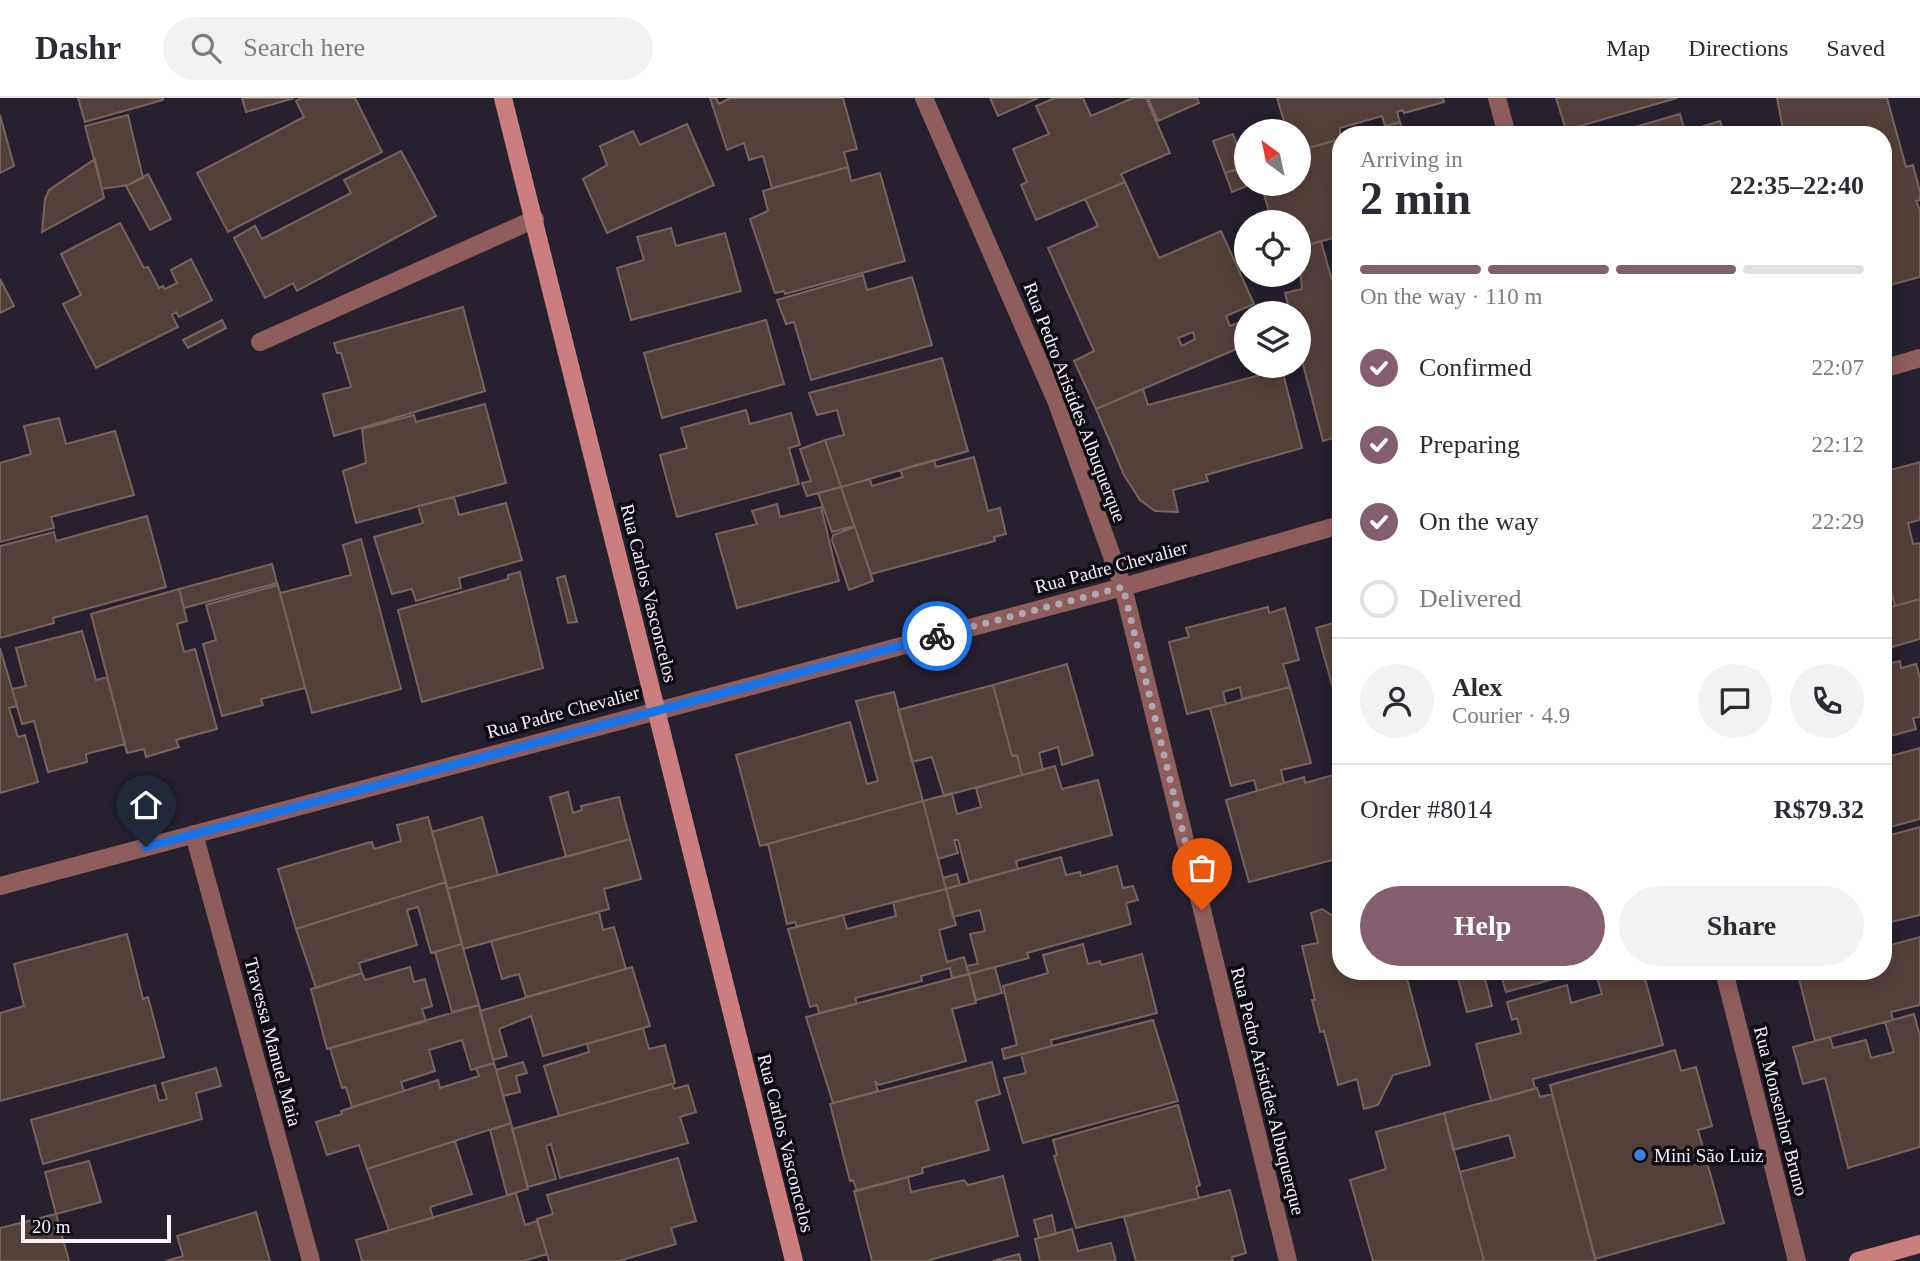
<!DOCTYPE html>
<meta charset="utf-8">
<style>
:root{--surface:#fff;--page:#f2f2f3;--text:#2b2b33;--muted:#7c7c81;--line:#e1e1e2;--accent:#845d6e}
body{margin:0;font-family:Georgia,serif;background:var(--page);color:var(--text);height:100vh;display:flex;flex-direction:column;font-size:26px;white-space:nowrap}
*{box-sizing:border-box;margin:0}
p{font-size:23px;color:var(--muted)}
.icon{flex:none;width:38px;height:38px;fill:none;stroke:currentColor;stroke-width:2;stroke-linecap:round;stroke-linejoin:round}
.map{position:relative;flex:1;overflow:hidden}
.panel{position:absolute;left:1332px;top:28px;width:560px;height:854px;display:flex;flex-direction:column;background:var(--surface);border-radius:28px;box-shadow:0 4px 18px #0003}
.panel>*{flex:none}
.needle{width:46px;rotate:327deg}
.buttons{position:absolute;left:1234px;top:21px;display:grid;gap:14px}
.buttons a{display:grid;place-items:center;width:77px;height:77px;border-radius:50%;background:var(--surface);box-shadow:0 4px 18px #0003;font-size:35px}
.scale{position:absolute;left:21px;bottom:18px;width:150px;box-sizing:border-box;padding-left:7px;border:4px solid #f5f1fc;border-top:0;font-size:19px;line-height:24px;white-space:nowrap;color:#f5f1fc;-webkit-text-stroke:5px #0e0b12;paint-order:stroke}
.pin{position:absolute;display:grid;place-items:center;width:60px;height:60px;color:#fff;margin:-72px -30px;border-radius:50% 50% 50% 0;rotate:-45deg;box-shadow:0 0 7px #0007}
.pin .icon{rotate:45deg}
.courier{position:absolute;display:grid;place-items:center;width:70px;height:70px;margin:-35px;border:5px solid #1a73e8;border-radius:50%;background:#fff;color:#222;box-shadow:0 2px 9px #0007}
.summary em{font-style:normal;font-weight:600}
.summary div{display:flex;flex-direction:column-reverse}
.summary{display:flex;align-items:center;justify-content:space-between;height:119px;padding:0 28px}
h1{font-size:46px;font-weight:600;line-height:52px}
.bar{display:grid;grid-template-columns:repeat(4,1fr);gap:10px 7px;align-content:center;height:84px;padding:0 28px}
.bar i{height:9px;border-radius:5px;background:var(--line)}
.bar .active{background:var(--accent)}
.bar p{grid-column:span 4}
.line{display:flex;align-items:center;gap:18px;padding:0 28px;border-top:2px solid var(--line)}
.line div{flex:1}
.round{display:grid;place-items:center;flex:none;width:74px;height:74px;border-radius:37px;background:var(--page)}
ol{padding:0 28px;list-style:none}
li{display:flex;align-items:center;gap:21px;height:77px}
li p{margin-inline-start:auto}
li .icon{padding:7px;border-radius:50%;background:var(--accent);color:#fff;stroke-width:4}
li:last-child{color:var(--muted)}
li i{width:38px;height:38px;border:4px solid var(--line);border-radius:50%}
.button{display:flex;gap:14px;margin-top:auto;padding:14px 28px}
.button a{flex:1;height:80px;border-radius:42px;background:var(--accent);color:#fff;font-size:28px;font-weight:600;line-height:80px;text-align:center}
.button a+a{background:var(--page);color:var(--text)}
header{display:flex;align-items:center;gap:42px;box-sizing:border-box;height:98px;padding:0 35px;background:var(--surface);border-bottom:2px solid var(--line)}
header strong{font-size:33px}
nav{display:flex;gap:38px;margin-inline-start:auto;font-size:24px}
.search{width:490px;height:63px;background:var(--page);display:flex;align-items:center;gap:18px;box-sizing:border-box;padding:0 24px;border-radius:38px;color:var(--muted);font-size:26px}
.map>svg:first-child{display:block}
.building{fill:#54403b;stroke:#79635e;stroke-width:2;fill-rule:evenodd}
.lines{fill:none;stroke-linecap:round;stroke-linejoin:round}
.minor{stroke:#8f5d5c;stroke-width:18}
.secondary{stroke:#cc7d7d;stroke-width:18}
.done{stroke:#ada8b4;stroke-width:7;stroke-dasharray:0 12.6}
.route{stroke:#1a73e8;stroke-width:9}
.shop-dot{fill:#3f7fe0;stroke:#0e0b12;stroke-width:2.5}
.labels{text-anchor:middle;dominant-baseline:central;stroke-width:7;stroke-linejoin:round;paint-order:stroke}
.street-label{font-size:19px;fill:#f5f1fc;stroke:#0e0b12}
.poi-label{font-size:19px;fill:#f5f1fc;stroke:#0e0b12;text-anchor:start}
</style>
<header>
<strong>Dashr</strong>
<div class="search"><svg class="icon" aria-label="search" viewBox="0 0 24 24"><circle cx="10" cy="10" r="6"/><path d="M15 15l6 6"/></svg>Search here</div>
<nav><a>Map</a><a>Directions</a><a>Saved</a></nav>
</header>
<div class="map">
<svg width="1920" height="1163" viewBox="0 0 1920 1163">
<rect width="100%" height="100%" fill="#26202f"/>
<path class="building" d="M78,0h85v2l-78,22z
M242,0h52l-48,14z
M301,0h54l27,54 -154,80 -31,-59 107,-56 -8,-16z
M710,0h6l3,6 11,-6h113l14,51 -13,3 4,15 -76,21 -9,-32 -14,4 -5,-17 -17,7z
M990,0h48l-40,18z
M1055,0h28l8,18 42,-18h13l24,55 -49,21 4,8 -89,38 -15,-35 6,-3 -14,-33 36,-15 -13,-28z
M1148,0h49l2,5 -41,18z
M1277,0h166l1,4 -40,11 -1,-3 -6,2 3,10 -15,4 -3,-10 -42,12v11l-42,12v-20h-11z
M1556,0h121l-111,32z
M1777,0h110l19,69 7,-2 7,27v8l-4,1 4,9v67l-37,10v-152h-99z
M1680,16l5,18 35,-11 5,14h-118z
M0,17l14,51 -14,7z
M128,17l15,63 -15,7 -26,4 -17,-63z
M1400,24l4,12 12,-3 2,4h-64z
M687,26l27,61 -107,48 -24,-54 24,-14 -7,-19 33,-15 7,14z
M1233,36l12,33 -20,6 -12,-32z
M1340,41v97l-42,12v-26h-26l-11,-38h37v-33z
M401,53l35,65 -139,75 -4,-8 -28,15 -31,-60 21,-12 7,13 89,-46 -7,-13z
M95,61l9,39 -62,34 3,-33 4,-9z
M848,69l3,14 29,-8 25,88 -120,33 -1,-3 -9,2 -25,-74 18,-8 -5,-20z
M1245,69l1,17h6l-20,8 -7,-19z
M148,76l23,45 -21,11 -24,-44z
M1125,84l34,76 62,-27 33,73 -28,12 4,10 16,-6v25l-150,64 -22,-48 20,-10 -46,-103 50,-22 -13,-27zM1193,234l2,7 -13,7 -4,-8z
M120,125l24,45 4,-1 11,21 4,-2 2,3 12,-6 -6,-13 20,-11 21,41 -33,17 -3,-5 -4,3 6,12 -82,41 -33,-64 18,-9 -20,-41z
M671,130l5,18 49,-13 16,58 -110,29 -14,-52 27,-8 -7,-23z
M1321,143l11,39 8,-2v158l-17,5 -25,-96v-32h-8l-5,-20 17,-4 -4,-41z
M863,177l4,15 45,-13 20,68 -121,35 -17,-58 -8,2 -9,-24z
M0,181l14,27 -14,7z
M463,209l22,84 -151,45 -11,-42 28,-7 -10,-34h-4l-3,-10z
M222,222l4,8 -38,20 -5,-8z
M766,222l18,64 -122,34 -18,-65z
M942,260l26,93 -127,36 -16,-47 19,-5 -7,-25 -20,5 -8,-22z
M1282,271l20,79 -96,27 2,6 -35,9 5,22 -23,-1 -15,-11 -16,-25 -28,-66 47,-20 5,16z
M485,306l21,79 -150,40 -13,-52 23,-8 -4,-34 52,-14 2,7z
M746,312l4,14 41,-11 9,32 -11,3 10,36 -122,33 -17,-62 27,-7 -6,-20z
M59,320l7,26 49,-13 19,64 -83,22 3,11 -54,14v-79l31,-9 -7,-28z
M825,342l16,47 -34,9 -5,-13 9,-2 -11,-32z
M974,359l14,54 12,-3 6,26 -12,3 1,4 -124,33 -30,-87 29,-8 2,7 31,-9 -3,-7 34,-10 2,7z
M1920,364v58l-12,3 5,21 7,-1v56l-25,7 -12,-47v-87z
M841,389l13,39 -22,6 -14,-39z
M454,399l5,18 47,-12 16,57 -63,18 2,10 -45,13 -4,-12 -20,5 -18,-57 49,-14 -5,-17z
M777,406l3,13 41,-10 18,74 -102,27 -21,-74 41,-10 -5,-13z
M147,418l19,71 -113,31 1,5 -54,15v-92l54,-14 2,9z
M855,429l18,54 -24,9 -17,-50 1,-5z
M361,441l40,150 -89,24 -32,-120 71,-18 -8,-30z
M272,466l5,19 -93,25 -5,-19z
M520,474l23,96 -121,34 -24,-92 110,-31v-4z
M565,478l12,46 -9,1 -11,-45z
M278,487l27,103 -44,11 2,6 -41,11 -19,-72 13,-4 -10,-35z
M179,491l8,32 -10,3 7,28 11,-3 22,80 -41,11 3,7 -33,10 -2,-8 -17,4 -36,-139z
M1920,501v40l-31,9 -6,-39z
M1268,509l1,6 16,-5 14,52 -16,4 7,23 -48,12 -2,-12 -17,5 3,12 -39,10 -18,-72 20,-5 -3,-9z
M1340,523v92l-24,-85z
M82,533l14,49 11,-3 18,67 -39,10 1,8 -39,10 -14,-51 -12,3 -10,-35 14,-3 -10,-38z
M0,550l17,58 -8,2 9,29 7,-2 13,47 -38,11z
M1900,563l1,7 15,-4 4,14v39l-7,1 3,11 -33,9v-73z
M1067,566l26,91 -31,10 -4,-18 -19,6 4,17 -21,5 -5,-20 -5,1 -19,-71z
M993,587l19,71 5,-1 5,20 -78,21 -12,-39 -20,5 -14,-52z
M1290,589l21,76 -30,7 3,13 -27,8 -3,-11 -23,6 -21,-78z
M894,594l29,109 -163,45 -24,-91 114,-33 17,62 11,-3 -22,-80z
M1920,650v71l-37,10v-71z
M1055,668l7,23 36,-9 14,55 -96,26 2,8 -49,13 -11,-42h-4l4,13 -20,6 -15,-58 29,-8 5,21 24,-7 -5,-19z
M1340,675v85l-91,24 -23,-82 78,-23 1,6z
M568,694l5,21 9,-3 -1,-4 38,-9 11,42 -64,18 -16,-60z
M923,703l23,88 -149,38 -2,-5 -8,2 -19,-80z
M428,719l18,65 -150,47 -18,-60 89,-26 5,-1 2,7 27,-8 -4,-16z
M482,719l16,58 -51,14 -15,-57z
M1920,729v88l-37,9v-87z
M630,741l11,40 -37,10 5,20 -146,40 -16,-60z
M1061,759l5,18 14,-3 1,4 36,-10 6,22 10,-2 5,14 -12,3 5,21 -104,29 2,5 -60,16 -3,-8 12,-2 -8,-30 15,-3 -5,-21 -27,7 -7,-28z
M957,776l3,11 -14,4 -3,-11z
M446,784l16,62 -31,9 -13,-46 -11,3 10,35 -58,18 3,10 -46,15 -20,-59z
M946,791l10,36 -17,5 8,32 17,-5 5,17 -17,4 -2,-10 -29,8 1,5 -67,17 2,6 -38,9 -2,-8 -7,2 -22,-78 55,-14 4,14 49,-13 -3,-14z
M1322,811l18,11v51h65l25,94 -37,10 -15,30 -14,4 -7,-30 -19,6 -14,-54 -4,1 -8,-32h3l-13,-54 16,-3 -7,-30z
M599,814l4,18 11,-3 12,42 -100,28 -7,-23 -17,5 -11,-38z
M127,836l16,65 5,-2 16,60 -164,44v-88l24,-7 -10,-42z
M1920,839v68l-29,7 2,8 -78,21 -18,-70h86v-24z
M462,846l17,61 -27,7 -17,-60z
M1083,846l5,20 12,-3 1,4 41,-11 15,59 -106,27 1,6 -48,13 -2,-10 15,-4 -14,-59 45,-13 -5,-18z
M410,869l4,15 11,-3 7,27 -10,3 4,12 -99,28 -16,-60 51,-16 3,7z
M632,869l18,59 -107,30 -12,-40 -32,13 8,27 -14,4 -13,-49z
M995,869l7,26 -26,7 -7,-26z
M1456,873h27l9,35 -25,6z
M1500,873h83l-77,21z
M1622,873h21l20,74 -130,34 2,10 -44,12 -15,-57 45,-11 -4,-15 -5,2 -5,-18 60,-17 4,18 31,-9 -5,-16z
M969,876l7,29 -24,6 14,52 -87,24 -4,-4 3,10 -45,12 -27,-86z
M479,907l15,58 -23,7 -9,-30 -33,10 6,21 -34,11 3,9 -52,16 -6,-20 -4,1 -12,-40z
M1914,916l6,22v111l-72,21 -23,-90 -22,6 -10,-37 37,-10 3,11 33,-8 5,18 23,-6 -9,-30z
M1153,922l25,81 -155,42 -19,-65 22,-5 -5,-19z
M643,930l6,21 16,-4 10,38 -116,33 -15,-50 45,-14 -2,-8z
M1675,952l6,21 15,-4 16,59 -14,4 26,93 -129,36 -45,-174z
M523,964l4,11 -11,3 4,16 -17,4 -7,-26z
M992,964l8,32 -24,7 13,49 -67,18 1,5 -66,18 -4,-11 -3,1 -20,-77z
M494,965l17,60 -144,46 -8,-24 -32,10 -11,-33 26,-8 -1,-3 97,-31 2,8 39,-12 -3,-8z
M216,970l5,18 -25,7 6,26 -159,45 -12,-44 124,-35 4,16 8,-2 -5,-16z
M672,986l2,5 14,-4 8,27 -16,5 8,26 -128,35 -9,-34 -5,2 10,33 -28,8 -16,-58z
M1537,990l3,9 12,-3 44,167h-112l-24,-89 55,-15 -6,-22 -56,15 -9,-37z
M1178,1007l22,80 -4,2 3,11 -123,30 -22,-72 3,-1 -4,-15z
M1444,1015l40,148h-111l-23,-81 36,-11 -10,-37z
M511,1025l17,66 -21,6 -17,-65z
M455,1043l17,53 -42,13 3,11 -44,12 -22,-61z
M678,1060l18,63 -25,7 5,16 -57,17h-70l-12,-42 16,-5 -6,-19z
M89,1063l12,41 -45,12 -11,-42z
M1003,1078l15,60 -92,25h-54l-18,-70 54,-14 3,15 53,-12 4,5z
M1230,1092l16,63 -14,4 1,4h-97l-12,-44z
M516,1095l9,32 12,-4 10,33 -24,7h-161l-6,-21z
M256,1114l14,49h-104l17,-5 -6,-20z
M56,1116l13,47h-69v-33z
M1052,1117l4,19 -17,4 -5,-18z
M1072,1131l6,22 33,-8 5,18h-76l-5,-22z
M1019,1156l2,7h-28z"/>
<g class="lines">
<path class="minor" d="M924,0l133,305 66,184 165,674
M1497,0l10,37
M260,244l275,-123
M1883,271l37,-11
M194,736l117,427
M0,788l1123,-299 217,-62
M1724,873l73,290"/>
<path class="secondary" d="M503,0l291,1163
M1858,1163l62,-17"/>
</g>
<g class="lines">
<path class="done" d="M937,538l186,-49 79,323"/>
<path class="route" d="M146,749l791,-211"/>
</g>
<circle class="shop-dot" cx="1640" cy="1057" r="7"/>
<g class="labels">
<g class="street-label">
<text transform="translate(1075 304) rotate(69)">Rua Pedro Aristides Albuquerque</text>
<text transform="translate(1111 469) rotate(-15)">Rua Padre Chevalier</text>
<text transform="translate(649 495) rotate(76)">Rua Carlos Vasconcelos</text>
<text transform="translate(563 614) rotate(-15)">Rua Padre Chevalier</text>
<text transform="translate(273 944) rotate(75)">Travessa Manuel Maia</text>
<text transform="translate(1268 993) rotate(76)">Rua Pedro Aristides Albuquerque</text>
<text transform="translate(1781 1013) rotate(76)">Rua Monsenhor Bruno</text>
<text transform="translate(786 1045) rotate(76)">Rua Carlos Vasconcelos</text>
</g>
<g class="poi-label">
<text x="1654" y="1057">Mini São Luiz</text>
</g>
</g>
</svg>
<div class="buttons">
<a><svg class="needle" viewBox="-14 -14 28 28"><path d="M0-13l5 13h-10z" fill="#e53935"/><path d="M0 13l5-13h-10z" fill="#7c7c81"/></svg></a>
<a><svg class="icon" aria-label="locate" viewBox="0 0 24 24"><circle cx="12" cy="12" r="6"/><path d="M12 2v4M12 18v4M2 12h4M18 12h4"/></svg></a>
<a><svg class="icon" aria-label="layers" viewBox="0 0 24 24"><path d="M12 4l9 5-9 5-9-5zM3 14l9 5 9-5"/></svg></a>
</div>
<div class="scale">20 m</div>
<div class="pin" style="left:1202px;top:812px;background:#ea580c"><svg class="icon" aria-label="bag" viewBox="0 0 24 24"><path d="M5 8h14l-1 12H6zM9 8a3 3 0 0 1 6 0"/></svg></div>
<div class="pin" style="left:146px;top:749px;background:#1f2937"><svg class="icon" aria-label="home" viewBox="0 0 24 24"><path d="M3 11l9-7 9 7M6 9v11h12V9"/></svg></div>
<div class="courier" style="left:937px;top:538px"><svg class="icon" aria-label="bike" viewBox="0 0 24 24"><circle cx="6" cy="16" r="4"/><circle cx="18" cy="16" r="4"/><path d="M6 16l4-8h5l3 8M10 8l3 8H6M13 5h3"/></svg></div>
<section class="panel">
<div class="summary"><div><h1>2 min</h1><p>Arriving in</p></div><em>22:35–22:40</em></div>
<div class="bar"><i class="active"></i><i class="active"></i><i class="active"></i><i></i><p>On the way · 110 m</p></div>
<ol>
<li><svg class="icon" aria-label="check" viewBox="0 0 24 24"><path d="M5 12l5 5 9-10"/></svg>Confirmed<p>22:07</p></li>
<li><svg class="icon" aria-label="check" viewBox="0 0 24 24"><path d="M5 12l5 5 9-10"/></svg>Preparing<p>22:12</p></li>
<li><svg class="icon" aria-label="check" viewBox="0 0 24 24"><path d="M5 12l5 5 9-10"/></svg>On the way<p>22:29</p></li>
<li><i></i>Delivered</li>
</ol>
<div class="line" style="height:126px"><a class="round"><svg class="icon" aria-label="person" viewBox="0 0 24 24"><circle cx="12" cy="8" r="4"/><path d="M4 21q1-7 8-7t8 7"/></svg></a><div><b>Alex</b><p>Courier · 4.9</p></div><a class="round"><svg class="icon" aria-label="chat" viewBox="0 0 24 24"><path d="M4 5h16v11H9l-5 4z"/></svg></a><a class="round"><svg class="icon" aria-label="phone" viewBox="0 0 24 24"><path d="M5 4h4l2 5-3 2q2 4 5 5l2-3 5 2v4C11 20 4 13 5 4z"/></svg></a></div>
<div class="line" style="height:91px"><div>Order #8014</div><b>R$79.32</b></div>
<div class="button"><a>Help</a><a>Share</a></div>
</section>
</div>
